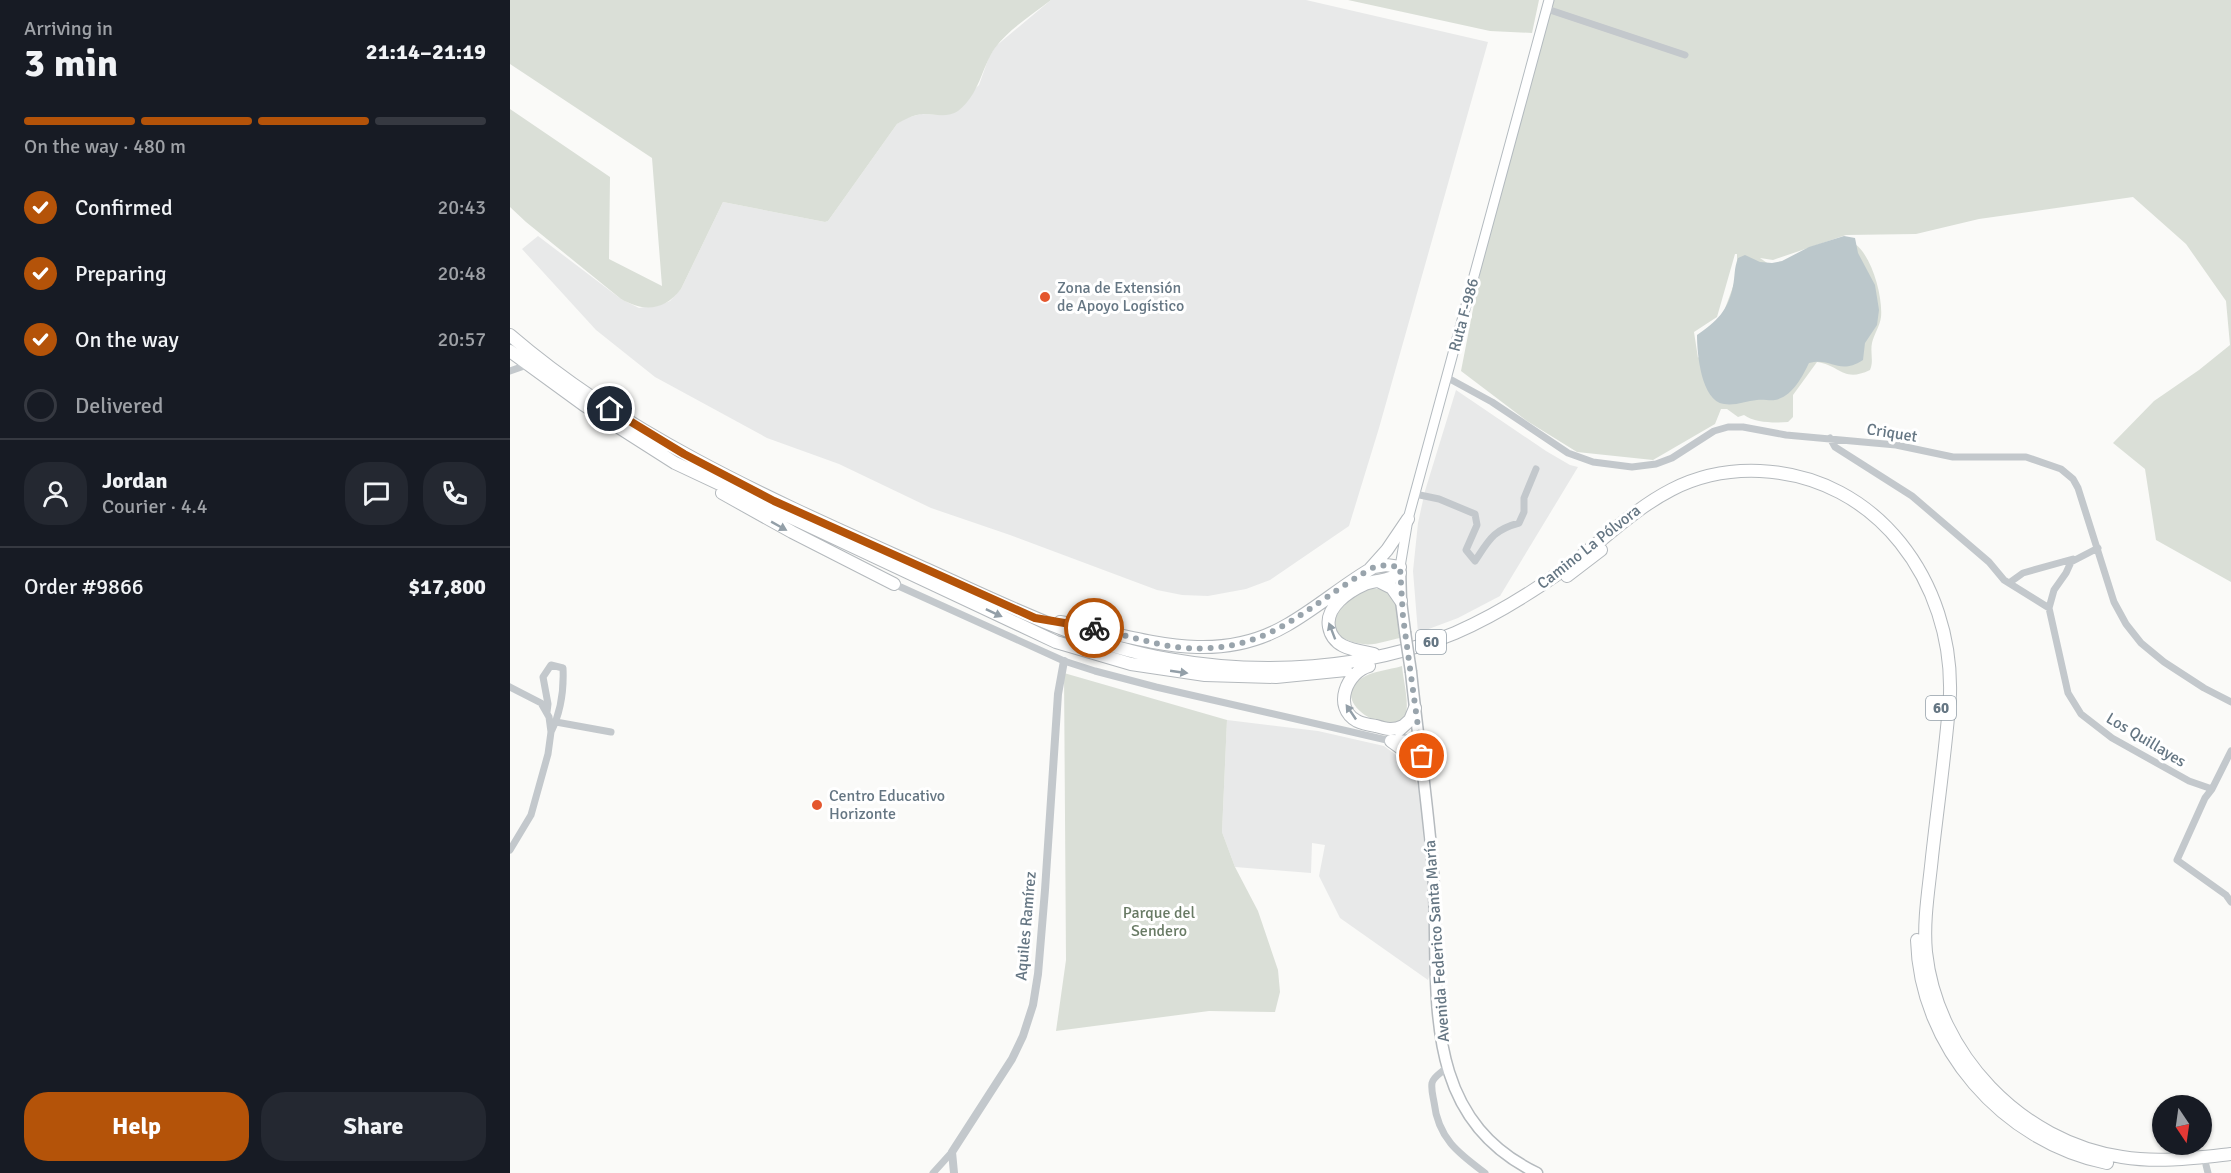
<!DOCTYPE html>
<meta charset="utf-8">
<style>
:root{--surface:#171b24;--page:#242831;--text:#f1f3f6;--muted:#9ea1a6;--line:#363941;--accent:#b45309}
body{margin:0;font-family:Signika,sans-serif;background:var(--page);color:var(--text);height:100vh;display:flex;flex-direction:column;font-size:22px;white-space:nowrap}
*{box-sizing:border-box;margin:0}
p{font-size:20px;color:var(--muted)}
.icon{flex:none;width:33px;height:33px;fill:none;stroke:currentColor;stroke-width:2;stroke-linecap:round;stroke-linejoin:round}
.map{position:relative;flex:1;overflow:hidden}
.drawer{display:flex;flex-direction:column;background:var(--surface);width:510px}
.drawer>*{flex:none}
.needle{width:39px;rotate:167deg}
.fabs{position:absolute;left:1642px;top:1095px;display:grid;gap:12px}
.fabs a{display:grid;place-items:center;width:60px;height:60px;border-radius:50%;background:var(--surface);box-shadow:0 2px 4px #0004;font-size:30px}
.pin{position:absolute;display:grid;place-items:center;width:51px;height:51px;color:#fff;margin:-26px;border:3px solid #fff;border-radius:50%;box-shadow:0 2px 6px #0007}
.courier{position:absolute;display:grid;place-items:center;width:60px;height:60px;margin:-30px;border:4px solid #b45309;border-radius:50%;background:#fff;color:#222;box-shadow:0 2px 8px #0007}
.head em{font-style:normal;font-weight:800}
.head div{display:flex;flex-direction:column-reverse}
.head{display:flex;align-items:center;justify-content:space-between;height:102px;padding:0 24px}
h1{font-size:39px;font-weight:800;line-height:45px}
.bar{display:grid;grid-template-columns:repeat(4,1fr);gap:9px 6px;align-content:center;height:72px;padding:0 24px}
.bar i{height:8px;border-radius:4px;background:var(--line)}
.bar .on{background:var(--accent)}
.bar p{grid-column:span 4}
.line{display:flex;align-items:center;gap:15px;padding:0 24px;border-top:2px solid var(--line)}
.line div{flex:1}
.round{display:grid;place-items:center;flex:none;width:63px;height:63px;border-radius:24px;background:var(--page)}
ol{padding:0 24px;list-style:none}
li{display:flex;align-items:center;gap:18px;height:66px}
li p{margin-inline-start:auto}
li .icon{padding:6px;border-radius:50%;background:var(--accent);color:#fff;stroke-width:4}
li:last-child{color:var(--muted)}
li i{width:33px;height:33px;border:3px solid var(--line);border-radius:50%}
.action{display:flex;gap:12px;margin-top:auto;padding:12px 24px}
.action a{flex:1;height:69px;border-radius:24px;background:var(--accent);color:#fff;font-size:24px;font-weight:800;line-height:69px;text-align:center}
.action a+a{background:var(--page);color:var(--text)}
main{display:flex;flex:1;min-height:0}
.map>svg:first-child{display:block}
.built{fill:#e8e9e9}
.green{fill:#dadfd7;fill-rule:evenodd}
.water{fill:#bbc7cb}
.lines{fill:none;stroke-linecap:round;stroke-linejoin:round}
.secondary-casing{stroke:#b3babf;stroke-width:11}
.primary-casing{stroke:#b5babe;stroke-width:13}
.trunk-casing{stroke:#b4b9bd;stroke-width:14}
.minor{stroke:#c3c8cc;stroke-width:7}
.tertiary{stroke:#c3c8cc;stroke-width:8}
.secondary{stroke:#fff;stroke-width:9}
.primary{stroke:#fff;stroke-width:10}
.trunk{stroke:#fff;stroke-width:12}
.primary-bridge-casing{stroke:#b5babe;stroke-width:13;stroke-linecap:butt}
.primary-bridge{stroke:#fff;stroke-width:10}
.oneway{fill:#939fa8}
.done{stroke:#99a4ac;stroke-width:6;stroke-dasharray:0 10.8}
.route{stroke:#b45309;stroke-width:8}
.poi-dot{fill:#e4572e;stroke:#fff;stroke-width:2}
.labels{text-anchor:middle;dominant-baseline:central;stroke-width:6;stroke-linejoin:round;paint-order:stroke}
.shield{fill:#fff;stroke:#939fa8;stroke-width:1.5}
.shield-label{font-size:15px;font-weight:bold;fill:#657683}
.poi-label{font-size:16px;fill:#657683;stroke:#fff;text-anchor:start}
.street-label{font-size:16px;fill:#657683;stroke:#fff}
.park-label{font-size:16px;fill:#687a64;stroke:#fff}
</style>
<main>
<section class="drawer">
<div class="head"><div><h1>3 min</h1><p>Arriving in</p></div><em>21:14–21:19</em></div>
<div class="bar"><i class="on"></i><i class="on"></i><i class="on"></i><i></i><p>On the way · 480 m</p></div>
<ol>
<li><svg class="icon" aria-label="check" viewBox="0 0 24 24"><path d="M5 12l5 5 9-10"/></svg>Confirmed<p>20:43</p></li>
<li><svg class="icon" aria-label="check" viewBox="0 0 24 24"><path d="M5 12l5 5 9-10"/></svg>Preparing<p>20:48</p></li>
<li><svg class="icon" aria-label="check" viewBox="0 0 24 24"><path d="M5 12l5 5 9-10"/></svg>On the way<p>20:57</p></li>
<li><i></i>Delivered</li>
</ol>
<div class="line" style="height:108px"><a class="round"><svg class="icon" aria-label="person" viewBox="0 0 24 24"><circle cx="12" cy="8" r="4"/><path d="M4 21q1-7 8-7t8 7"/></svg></a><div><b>Jordan</b><p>Courier · 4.4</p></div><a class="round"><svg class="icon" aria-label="chat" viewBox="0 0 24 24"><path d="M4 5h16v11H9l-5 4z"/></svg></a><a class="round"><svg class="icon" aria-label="phone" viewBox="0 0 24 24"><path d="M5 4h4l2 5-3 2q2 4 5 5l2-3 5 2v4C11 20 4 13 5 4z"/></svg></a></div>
<div class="line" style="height:78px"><div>Order #9866</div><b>$17,800</b></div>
<div class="action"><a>Help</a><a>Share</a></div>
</section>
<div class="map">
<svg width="1721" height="1173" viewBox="0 0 1721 1173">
<rect width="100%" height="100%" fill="#fafaf8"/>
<path class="built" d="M541,0h255l182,42 -109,386 -30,98 -79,54 -24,9 -38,7 -26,-1 -25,-5 -147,-55 -79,-27 -92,-44 -72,-26 -112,-61 -59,-47 -74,-81 16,-13 83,63 18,9 23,-4 8,-3 11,-12 42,-87 102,20 3,-1 69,-97 9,-6 15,-4 24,1 34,-30 10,-28 7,-11z
M946,390l90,61 24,14 8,2 -78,129 -42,22 -40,15 -5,-62 5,-48 7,-32z
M717,720l91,11 66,15 12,9 17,18 9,25 1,40 5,22 3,111 -3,9 -88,-62 -21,-42 6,-31 -13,-2 -1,30 -76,-6 -13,-35z"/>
<path class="green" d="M0,0h541c-19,15 -42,29 -56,48 -14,20 -15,46 -37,63 -10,7 -24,3 -35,3 -10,1 -18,5 -26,10l-69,97 -3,1 -102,-20 -42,87c-17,22 -37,23 -60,10l-95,-77 -16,-15v-98l100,68 -1,82 53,27 -10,-128 -142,-94z
M838,0h191l-7,33 -42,-2z
M1044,0h677v582l-75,-42 -11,-71 -32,-26 41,-42 45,-31 31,-25 -4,-44 -40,-57 -53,-47 -154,22 -63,15 -70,1 -73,25 -13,-2 10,7 85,-21c17,12 28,53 26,73 -1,9 -7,17 -9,26 -2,10 2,18 -2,27 -27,13 -30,-5 -53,-8l-24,33v22l-5,5c-13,1 -33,1 -44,-7l-6,2 -11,-8h-6l-6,15 -62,36 -76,-8 -50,-31 -66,-50 21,-108zM1225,254h2v22l-20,54 -19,28 -4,-26 23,-15z
M861,588l14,2 11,9 4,39c-11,2 -26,8 -37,6 -51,-7 -24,-44 8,-56z
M892,666c1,12 7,36 4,47 -10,29 -82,-10 -44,-35 10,-7 27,-8 40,-12z
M554,673l163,47 -5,112 13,35 23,44 20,59 2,22 -5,20 -66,-1 -153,20 10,-71z"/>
<path class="water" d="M1334,236l11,2 3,15 17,32 4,25 -2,15 -12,18 -2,17c-25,16 -30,-3 -54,3 -7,14 -16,33 -34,37 -5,1 -12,-1 -18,0 -11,1 -22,6 -33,4 -23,-3 -27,-51 -27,-69 20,-14 31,-24 36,-49 2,-10 1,-18 5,-28l7,-3 15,7 12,1 10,-2 27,-14z"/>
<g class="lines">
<g class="secondary-casing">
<path id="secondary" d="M890,567l8,-48 141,-519"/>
</g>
<g class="primary-casing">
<path id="primary" d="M890,567l1,34 4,31
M901,672c7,67 17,132 22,199 8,113 -19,243 104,302"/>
</g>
<g class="trunk-casing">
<path id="trunk" d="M0,335c121,104 265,166 409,231 81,36 161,78 249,93 94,17 197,11 287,-26 39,-17 76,-40 111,-65 64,-48 105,-101 194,-97 118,5 193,112 190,223 -4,55 -12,109 -18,163 -3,31 -9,63 -6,95 11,102 95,190 196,205 37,6 73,1 109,-3
M0,351l74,54 91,58 381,179 75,22 74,11 71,2 70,-7
M212,493l70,39 102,52
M860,569l17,-19 21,-31
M1057,576l34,-26
M870,582l12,6 9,13
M550,622c77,14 152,47 227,3 30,-17 57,-41 87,-58l12,-2 14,2
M864,654c-18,-4 -41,-5 -45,-27 -4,-20 20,-36 36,-43 13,-5 24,-2 35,-11
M859,666c-22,6 -37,41 -12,55 6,3 13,4 19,5 10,3 17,5 27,0
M889,730l11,-10 5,-12
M881,741l21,15 12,14
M882,741l28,1
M1407,940c3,107 86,202 190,223"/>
</g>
<path class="minor" d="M1037,9l138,46
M0,371l17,-6
M938,378l44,24 76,51 25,9 39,5 24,-3 16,-6 42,-27 14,-4h15l43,8 110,10 57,12h73l35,12 12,10 5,9 36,114 12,22 15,19 23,19 40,26 27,14
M1320,438l5,9 77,49 77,66 15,18 45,28
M905,494l24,5 36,15 2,11 -11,25 9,11c14,-21 18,-31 44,-38l5,-11v-14l12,-29
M1588,548l-27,14 -5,11 -12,17 -5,18 19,85 13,21 31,24 77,43 23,8
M1499,583l14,-10 50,-14
M384,584l170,77 31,10 61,16 235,54
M0,687l31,16 8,14 2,15 -3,22 -17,61 -21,35
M37,712l1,-8 -5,-27 8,-12 12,3c1,22 -2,44 -12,64
M46,722l55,10
M1721,751l-19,38 -7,9 -28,62 49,35 5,7
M937,1066c-4,7 -13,9 -15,17 -1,7 1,13 2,19 4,36 24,51 51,71
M1696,1165l2,8
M423,1173l19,-21"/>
<path class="tertiary" d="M444,1173l-2,-21 60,-93 11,-23 10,-31 5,-31 7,-84 13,-196 6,-33"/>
<use href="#secondary" class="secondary"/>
<use href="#primary" class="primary"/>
<use href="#trunk" class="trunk"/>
<g class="primary-bridge-casing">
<path id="primary-bridge" d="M895,632l6,40"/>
</g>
<use href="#primary-bridge" class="primary-bridge"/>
</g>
<defs><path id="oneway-solid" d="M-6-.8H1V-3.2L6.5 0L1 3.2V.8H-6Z" transform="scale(1.5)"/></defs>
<g class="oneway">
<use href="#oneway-solid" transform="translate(269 526) rotate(29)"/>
<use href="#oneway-solid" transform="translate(484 613) rotate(25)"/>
<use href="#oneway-solid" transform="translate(822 631) rotate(-111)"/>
<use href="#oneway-solid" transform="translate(669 672) rotate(8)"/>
<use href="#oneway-solid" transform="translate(841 712) rotate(-124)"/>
</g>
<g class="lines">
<path class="done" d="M584,628c30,6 59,17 90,20 87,6 122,-43 190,-81l12,-2 14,2 3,50 19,139"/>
<path class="route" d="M100,409l74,45 90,47 261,117 59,10"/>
</g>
<g class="poi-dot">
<circle cx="535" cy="297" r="6"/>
<circle cx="307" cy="805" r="6"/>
</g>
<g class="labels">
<g class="shield">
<rect x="906" y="630" width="30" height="24" rx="4.5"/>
<rect x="1416" y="696" width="30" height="24" rx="4.5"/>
</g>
<g class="shield-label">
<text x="921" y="642">60</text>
<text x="1431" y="708">60</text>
</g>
<g class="poi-label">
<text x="547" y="288">Zona de Extensión<tspan x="547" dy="18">de Apoyo Logístico</tspan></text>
<text x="319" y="796">Centro Educativo<tspan x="319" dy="18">Horizonte</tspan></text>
</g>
<g class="street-label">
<text transform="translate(954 315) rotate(-75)">Ruta F-986</text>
<text transform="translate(1382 433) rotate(9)">Criquet</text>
<text transform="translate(1079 547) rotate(-38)">Camino La Pólvora</text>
<text transform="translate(1636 740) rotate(31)">Los Quillayes</text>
<text transform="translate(516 926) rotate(-85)">Aquiles Ramírez</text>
<text transform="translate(927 941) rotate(-94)">Avenida Federico Santa María</text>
</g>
<g class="park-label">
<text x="649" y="913">Parque del<tspan x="649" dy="18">Sendero</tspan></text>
</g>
</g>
</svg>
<div class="fabs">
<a><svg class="needle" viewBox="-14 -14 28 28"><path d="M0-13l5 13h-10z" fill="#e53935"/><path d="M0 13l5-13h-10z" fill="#9ea1a6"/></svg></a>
</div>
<div class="pin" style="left:912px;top:756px;background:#ea580c"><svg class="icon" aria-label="bag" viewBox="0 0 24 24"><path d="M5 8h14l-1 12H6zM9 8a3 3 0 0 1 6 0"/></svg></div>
<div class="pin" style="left:100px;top:409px;background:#1f2937"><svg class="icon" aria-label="home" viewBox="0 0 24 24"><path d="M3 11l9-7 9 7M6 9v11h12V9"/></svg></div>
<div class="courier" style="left:584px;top:628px"><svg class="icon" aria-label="bike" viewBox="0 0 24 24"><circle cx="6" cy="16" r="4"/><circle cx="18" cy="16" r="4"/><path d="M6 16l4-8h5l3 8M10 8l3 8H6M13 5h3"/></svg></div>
</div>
</main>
